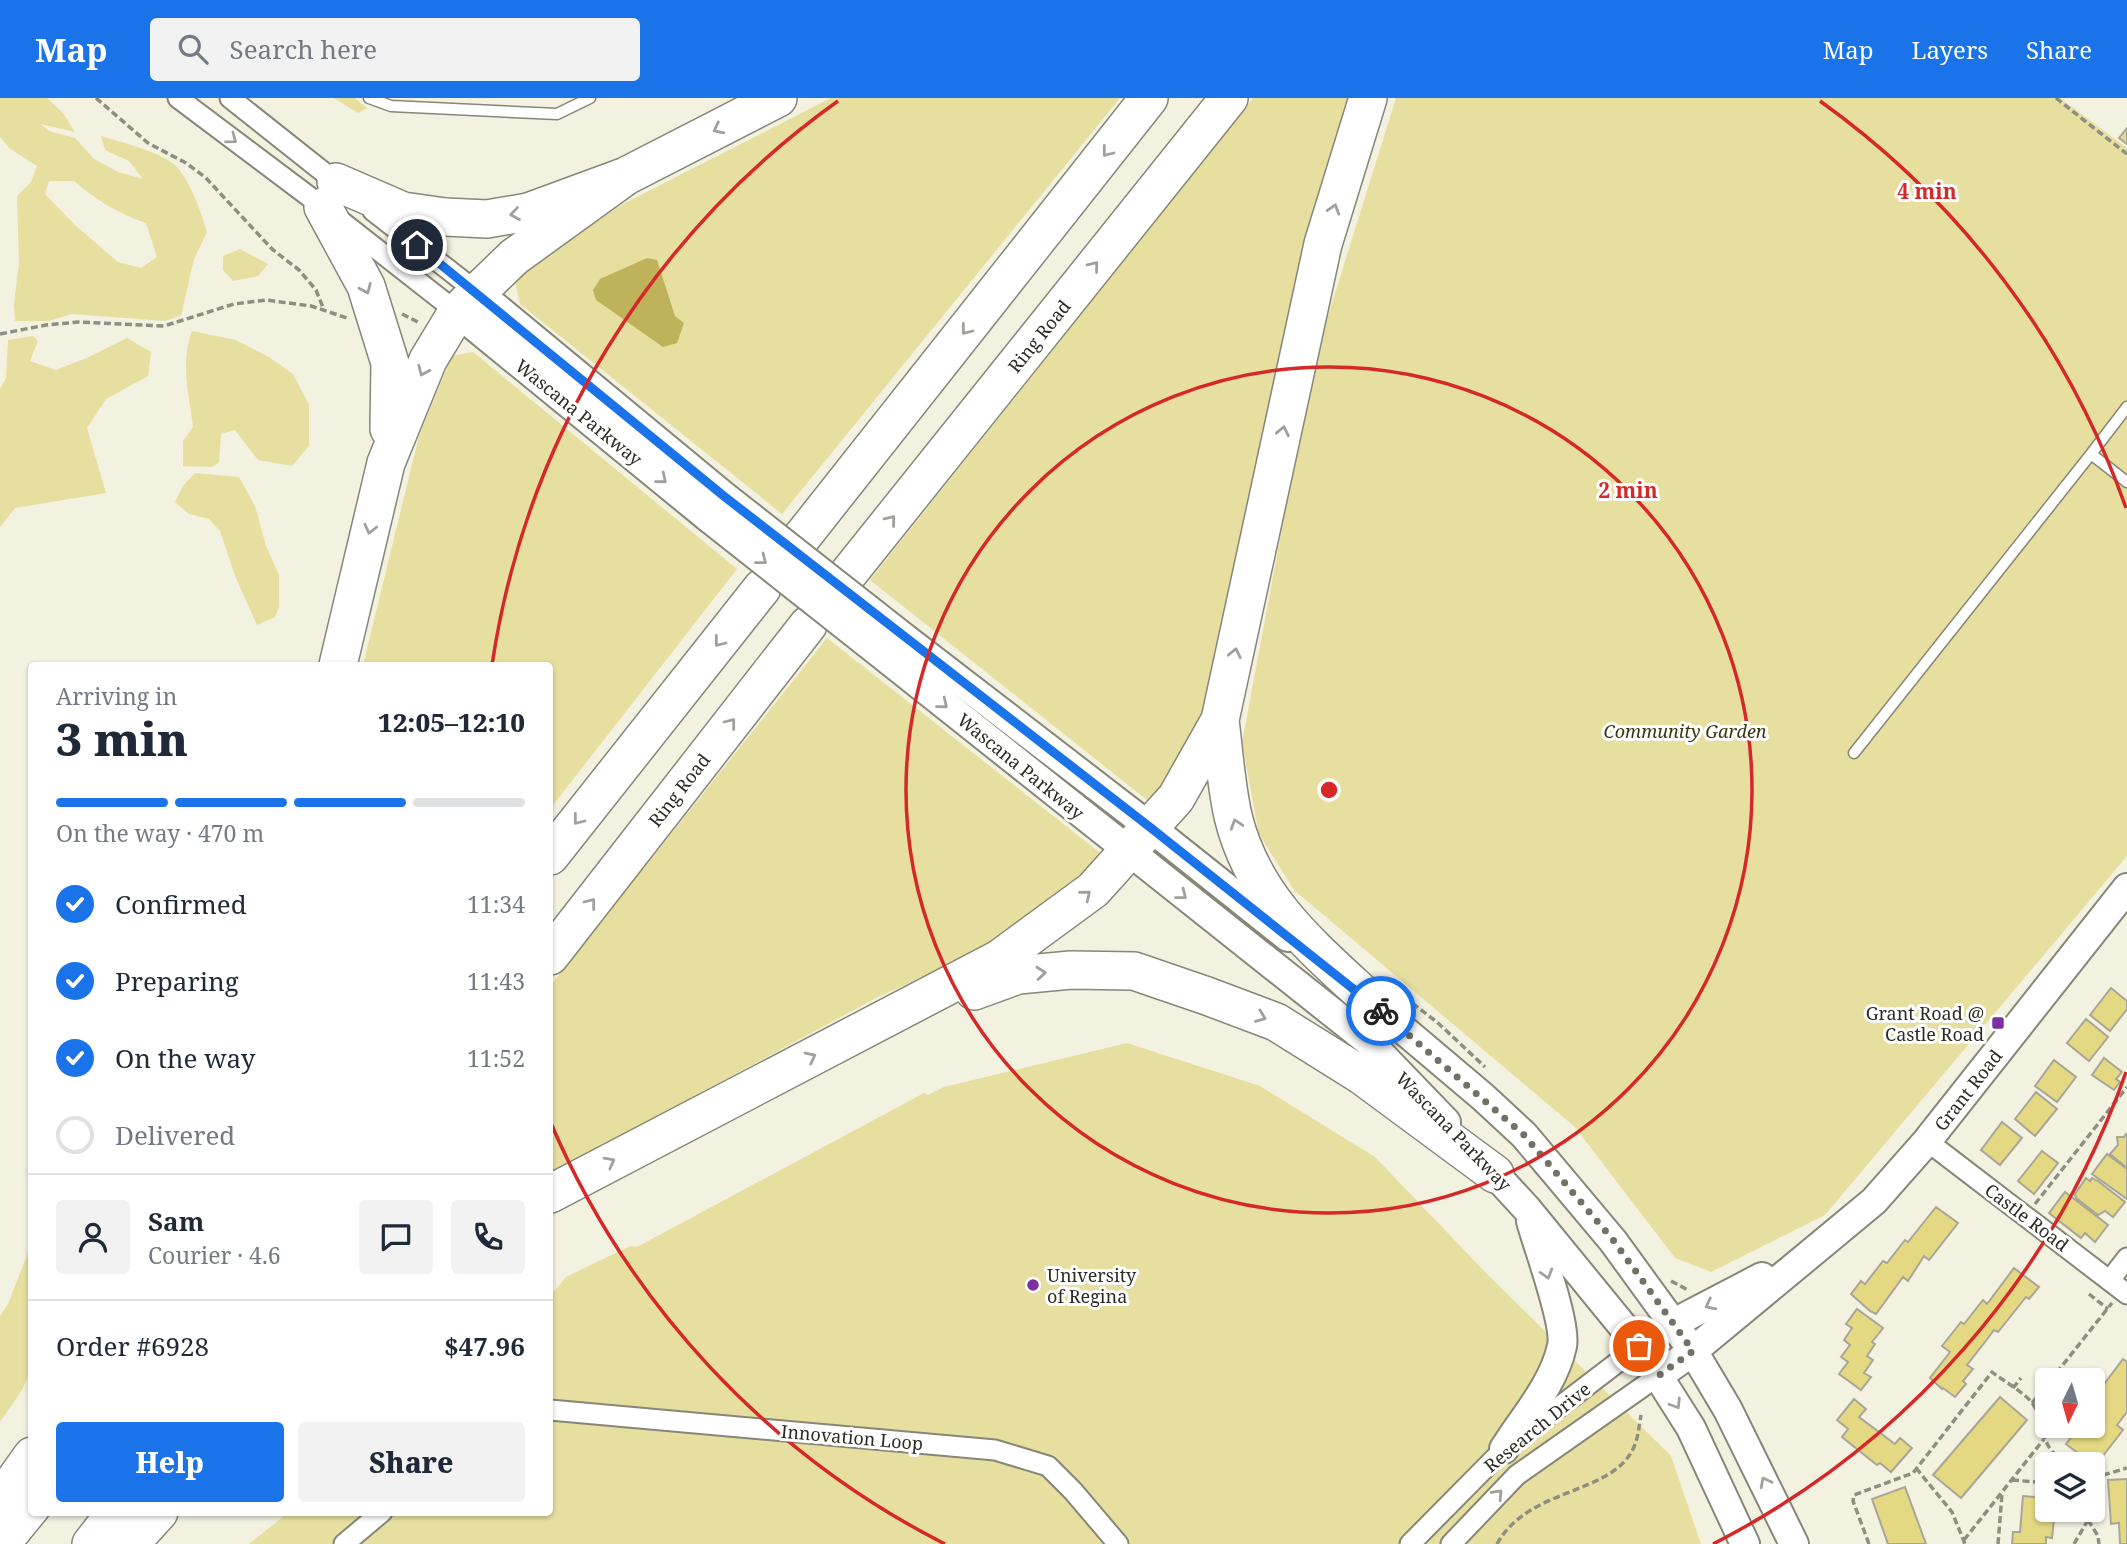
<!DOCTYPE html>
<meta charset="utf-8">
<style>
:root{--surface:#fff;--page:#f2f2f3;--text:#1f2937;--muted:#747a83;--line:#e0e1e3;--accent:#1a73e8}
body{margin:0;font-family:"Noto Serif",serif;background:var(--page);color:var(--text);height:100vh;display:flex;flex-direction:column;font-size:26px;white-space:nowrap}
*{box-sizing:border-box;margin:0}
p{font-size:23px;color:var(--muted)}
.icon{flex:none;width:38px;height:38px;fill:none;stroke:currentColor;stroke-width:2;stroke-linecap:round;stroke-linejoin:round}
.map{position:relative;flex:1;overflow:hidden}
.details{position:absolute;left:28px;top:564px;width:525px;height:854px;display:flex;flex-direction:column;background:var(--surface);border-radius:7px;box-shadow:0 2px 5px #0004}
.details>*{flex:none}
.needle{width:46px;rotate:185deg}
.tools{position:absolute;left:2035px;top:1270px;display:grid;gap:14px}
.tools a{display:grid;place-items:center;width:70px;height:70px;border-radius:7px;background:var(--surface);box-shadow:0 2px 5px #0004;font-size:35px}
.pin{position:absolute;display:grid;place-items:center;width:60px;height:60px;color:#fff;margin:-30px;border:4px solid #fff;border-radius:50%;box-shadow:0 2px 7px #0007}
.courier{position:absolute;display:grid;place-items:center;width:70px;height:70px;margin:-35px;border:5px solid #1a73e8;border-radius:50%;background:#fff;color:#222;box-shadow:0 2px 9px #0007}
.overview em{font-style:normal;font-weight:800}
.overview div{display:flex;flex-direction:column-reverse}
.overview{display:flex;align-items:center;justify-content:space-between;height:119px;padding:0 28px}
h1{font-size:46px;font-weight:800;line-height:52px}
.bar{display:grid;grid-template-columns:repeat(4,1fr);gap:10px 7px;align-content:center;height:84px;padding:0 28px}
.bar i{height:9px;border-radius:5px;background:var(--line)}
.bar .selected{background:var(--accent)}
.bar p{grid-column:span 4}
.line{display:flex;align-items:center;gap:18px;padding:0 28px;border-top:2px solid var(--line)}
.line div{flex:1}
.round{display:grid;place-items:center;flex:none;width:74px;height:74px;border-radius:7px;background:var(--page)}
ol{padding:0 28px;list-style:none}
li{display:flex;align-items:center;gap:21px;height:77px}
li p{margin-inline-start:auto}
li .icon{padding:7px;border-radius:50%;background:var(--accent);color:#fff;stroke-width:4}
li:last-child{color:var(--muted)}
li i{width:38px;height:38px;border:4px solid var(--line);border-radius:50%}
.cta{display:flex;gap:14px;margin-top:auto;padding:14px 28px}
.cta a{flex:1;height:80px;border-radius:7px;background:var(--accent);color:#fff;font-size:28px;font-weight:800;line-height:80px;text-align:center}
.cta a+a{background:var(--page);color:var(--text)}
header{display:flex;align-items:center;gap:42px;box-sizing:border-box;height:98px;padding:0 35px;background:var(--accent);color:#fff}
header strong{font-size:33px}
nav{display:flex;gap:38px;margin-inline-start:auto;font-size:24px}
.search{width:490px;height:63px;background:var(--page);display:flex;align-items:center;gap:18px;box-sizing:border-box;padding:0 24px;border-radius:7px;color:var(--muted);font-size:26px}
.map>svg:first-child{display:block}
.green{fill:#e7dfa0;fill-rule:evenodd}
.water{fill:#beb25b}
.building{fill:#e5d882;stroke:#a8a697;stroke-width:2}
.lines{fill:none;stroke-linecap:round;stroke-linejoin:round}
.lane-casing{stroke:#878677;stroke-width:13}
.street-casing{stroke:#878677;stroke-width:23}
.secondary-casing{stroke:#878677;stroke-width:32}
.highway-casing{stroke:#878677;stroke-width:40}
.path{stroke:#8f8e82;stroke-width:3.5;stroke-dasharray:7 3.5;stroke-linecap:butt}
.lane{stroke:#fff;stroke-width:10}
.street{stroke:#fff;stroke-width:19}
.secondary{stroke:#fff;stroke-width:28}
.highway{stroke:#fff;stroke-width:37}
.secondary-bridge-casing{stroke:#878677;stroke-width:32;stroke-linecap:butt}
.secondary-bridge{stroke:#fff;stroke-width:28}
.oneway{stroke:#a0a09d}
.done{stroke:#727166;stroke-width:7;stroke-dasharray:0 12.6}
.route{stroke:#1a73e8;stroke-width:9}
.ring{fill:none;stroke:#d62828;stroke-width:3.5}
.poi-dot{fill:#7c31a3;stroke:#fff;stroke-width:2.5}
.labels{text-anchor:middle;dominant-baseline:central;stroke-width:6;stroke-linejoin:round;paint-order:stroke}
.street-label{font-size:18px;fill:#2c2c25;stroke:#fff}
.park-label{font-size:18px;font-style:italic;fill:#3c3610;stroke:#fff}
.poi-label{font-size:18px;fill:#2c2c25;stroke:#fff;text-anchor:end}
.centre{fill:#d62828;stroke:#fff;stroke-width:3.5}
.ring-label{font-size:21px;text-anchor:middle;font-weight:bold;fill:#d62828;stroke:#fff;stroke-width:6;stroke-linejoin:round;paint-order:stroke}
</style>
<header>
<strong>Map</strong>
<div class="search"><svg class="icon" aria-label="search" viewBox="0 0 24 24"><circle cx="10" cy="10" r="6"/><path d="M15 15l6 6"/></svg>Search here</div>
<nav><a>Map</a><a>Layers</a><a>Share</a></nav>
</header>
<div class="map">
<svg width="2127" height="1446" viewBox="0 0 2127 1446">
<rect width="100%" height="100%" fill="#f3f1e0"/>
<path class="green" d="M0,0h47l16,15 12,19 -35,-8 9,7 26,7 19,21 24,13 25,7 -14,-18 -24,-11 -4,-14c17,5 66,18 76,31 15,18 23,43 30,65l-13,27 -13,57 -16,5 -93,-7 -23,7h-34l-1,-17 5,-41 -2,-67 14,-14 6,-16 -28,-18 -9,-11zM49,83h25c22,19 45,33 72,42l11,34 -16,11 -23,-6 -42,-36 -31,-32z
M334,0h21l12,10 -9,5z
M831,0h289l-338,416 -262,-210 -6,-27 109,-73z
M1253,0h105l-146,612 -51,90h-14l-277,-220z
M1396,0h664l67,50v708l-302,359 -114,57 -36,-14 -100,-131 -281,-237 -35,-56 -17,-91 70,-376z
M240,151l28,15 -10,12 -25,5 -10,-11v-14z
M192,233l44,9 33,17 24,17 16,31v41l-17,20 -34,-6 -23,-30 -14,4 -2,28 -7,5 -29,-1v-25l10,-14c-4,-35 -13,-62 -1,-96z
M33,238l5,5 -8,20 26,9 33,-13 38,-19 24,14 -3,24 -42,23 -19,29 19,65 -91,15 -15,19v-138l6,-11 2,-38z
M473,254l264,217 -187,240v-144h-187l56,-229 33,-80z
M195,375l44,4 16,29 11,40 13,29v32l-4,10 -18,8 -22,-49 -15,-45 -11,-12 -20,-5 -14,-12 8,-16z
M827,540l272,214v13l-75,66 -148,67 -326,176v-188z
M1127,945l133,43 115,71 112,117 184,182 30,88h-1452l40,-32h261v-216l16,-19 64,-31 7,1 287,-154 4,2 16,-8z
M31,1147v125l-9,20 -22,32v-106l8,-12z"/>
<path class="water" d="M647,160l10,2 18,56 9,7 -7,20 -14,4 -67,-47 -3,-10 7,-11z"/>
<path class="building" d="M2127,30v16l-8,-6z
M2111,890l16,13v8l-17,22 -20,-16z
M2086,921l22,18 -19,24 -22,-18z
M2104,960l18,14 -6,7 4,3 -6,8 -22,-15z
M2054,962l22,17 -19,25 -22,-16z
M2036,994l21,17 -22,27 -20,-17z
M2002,1024l20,16 -22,27 -19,-15z
M2126,1036l1,1v33l-17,-14 8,-9 -1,-8h7z
M2042,1053l16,12 -24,31 -16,-13z
M2107,1056l20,15v30l-35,-25z
M2086,1080l4,3 2,-3 6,3 27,21 -12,15 -8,-6 -7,4 -22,-17 -1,-4z
M2065,1094l43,33 -13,17 -10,-9 -4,5 -32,-25z
M1936,1109l22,16 -29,37 -5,-4 -16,25 -5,-4 -27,37 -6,-3 -19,-17 10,-13 4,3 18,-23 4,2 18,-23 3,2z
M2014,1170l25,19 -10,12 -3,-2 -28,35 -4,-2 -9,12 -18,23 6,4 -10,12 3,3 -11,13 -12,-9 -1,1 -12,-11 20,-26 -8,-6 19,-24 3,2 19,-24 4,4z
M1857,1211l26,19 -11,14 3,2 -8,12 6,4 -9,13 7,4 -10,13 -22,-16 9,-12 -7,-5 9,-12 -6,-5 8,-12 -6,-4z
M2123,1261l4,3v50l-10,13 6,5 -28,36 -29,-22 14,-18h13v-27z
M2000,1299l27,23 -66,78 -28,-23z
M1854,1301l12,10 -7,8 36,27 5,-6 12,10 -21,24 -11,-9 -3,2 -35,-28 6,-8 -11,-9z
M2127,1381v65h-7l-1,-21 -8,1 -3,-44z
M1905,1389l21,57h-38l-16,-45z
M2023,1398l25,2v12h7l-3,28 -6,-1v7h-34l1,-12h7z"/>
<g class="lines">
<g class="lane-casing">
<path id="lane" d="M369,0l22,8 166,8 33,-16
M2091,356l36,-47
M1854,655l237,-299 36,28"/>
</g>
<g class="street-casing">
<path id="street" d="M178,0l145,109 134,105
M230,0l111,88
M373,113l104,81
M1927,1043l200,153
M2110,1182l17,-22
M550,1312l445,40 53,16 25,25 45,53
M344,1446l38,-32
M1410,1446l94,-95 135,-103
M1451,1446l66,-69 141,-99"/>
</g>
<g class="secondary-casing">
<path id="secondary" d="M477,194l248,205
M457,214l252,206
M907,542l244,188 137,109
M890,563l477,379 79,82
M1367,901l116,98 41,38 89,106 80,110 35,59 66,134
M1481,1061l46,50 112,137 52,82 54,116
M1639,1248l35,-23 88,-46
M1658,1278l35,-25 181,-150 53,-60 200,-253
M1504,1351c20,-32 50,-65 58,-103 5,-22 -24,-99 -31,-125"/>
</g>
<g class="highway-casing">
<path id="highway" d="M336,84l67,29 42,6 42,2 41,-7 98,-36 152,-78
M323,109l43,79 24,77 -1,66
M802,439l347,-439
M848,476l381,-476
M338,567l48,-202 42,-103 29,-48 57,-55 112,-81
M1220,622c4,32 6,65 13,96 21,88 86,136 148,195
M550,758l212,-268
M550,858l258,-331
M974,893l44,-16 53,-5 63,1 73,25 69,26 85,53 134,99
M550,1096l449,-235 94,-69 83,-92 44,-78 103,-476 45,-146
M0,1403l32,-45
M1,1446l31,-38
M91,1446l25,-32
M130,1446l29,-32"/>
</g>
<path class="path" d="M96,0l52,45 38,20 19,14 67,72 27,21 17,20 8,20
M2056,0l71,56
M402,216l18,9
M0,236l46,-9 33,-3 85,4 70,-22 32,-4 45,6 36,12
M1404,899l33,25 48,45
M2035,1106l92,-117
M1671,1183l17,9
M2089,1196l19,15
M2050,1283l62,-78
M2013,1290l8,-10
M2032,1305l16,-19
M1916,1370l36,44 13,32
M2093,1380l34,-10
M2012,1382l36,3
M2088,1422l10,16 1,8
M1964,1442l80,-101
M1497,1446c31,-56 111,-49 135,-93 6,-10 7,-25 9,-36
M1869,1446l-16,-43 1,-6 59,-22 79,-101c10,8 37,23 42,34 14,25 3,40 35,59
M1998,1446l4,-50
M2074,1446l14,-24v-10"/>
<use href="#lane" class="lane"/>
<use href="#street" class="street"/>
<use href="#secondary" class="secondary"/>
<use href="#highway" class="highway"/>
<g class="secondary-bridge-casing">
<path id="secondary-bridge" d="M725,399l182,143
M709,420l181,143"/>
</g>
<use href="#secondary-bridge" class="secondary-bridge"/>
</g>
<defs><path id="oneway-chevron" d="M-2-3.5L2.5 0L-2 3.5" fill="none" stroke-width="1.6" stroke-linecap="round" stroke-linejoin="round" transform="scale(1.75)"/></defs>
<g class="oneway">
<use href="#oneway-chevron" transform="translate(718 31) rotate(153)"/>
<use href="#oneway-chevron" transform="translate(232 41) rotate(37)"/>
<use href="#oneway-chevron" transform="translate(1107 54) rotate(128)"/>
<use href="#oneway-chevron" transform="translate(1334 111) rotate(-73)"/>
<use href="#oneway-chevron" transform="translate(515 116) rotate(171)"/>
<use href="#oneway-chevron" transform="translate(1094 168) rotate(-51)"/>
<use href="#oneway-chevron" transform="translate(366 191) rotate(67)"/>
<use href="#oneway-chevron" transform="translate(966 232) rotate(128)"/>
<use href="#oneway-chevron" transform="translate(423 273) rotate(114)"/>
<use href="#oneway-chevron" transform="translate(1283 333) rotate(-78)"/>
<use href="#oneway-chevron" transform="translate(662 381) rotate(39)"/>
<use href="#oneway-chevron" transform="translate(891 422) rotate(-51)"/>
<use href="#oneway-chevron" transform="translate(370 431) rotate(103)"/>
<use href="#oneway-chevron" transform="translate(762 462) rotate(38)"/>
<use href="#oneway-chevron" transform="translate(719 544) rotate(128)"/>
<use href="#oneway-chevron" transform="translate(1235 555) rotate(-78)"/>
<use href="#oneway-chevron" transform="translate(943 606) rotate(39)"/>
<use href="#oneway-chevron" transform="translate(731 625) rotate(-52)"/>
<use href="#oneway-chevron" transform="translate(578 722) rotate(128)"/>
<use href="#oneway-chevron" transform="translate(1236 726) rotate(-108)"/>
<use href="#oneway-chevron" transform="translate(1086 797) rotate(-39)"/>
<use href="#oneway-chevron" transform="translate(1182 797) rotate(38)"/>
<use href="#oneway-chevron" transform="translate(591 805) rotate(-52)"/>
<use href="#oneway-chevron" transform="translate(1041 875) rotate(-5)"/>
<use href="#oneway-chevron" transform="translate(1261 919) rotate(21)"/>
<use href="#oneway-chevron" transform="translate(811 959) rotate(-27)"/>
<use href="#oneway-chevron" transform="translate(610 1064) rotate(-28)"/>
<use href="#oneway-chevron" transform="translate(1547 1176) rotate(73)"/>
<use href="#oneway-chevron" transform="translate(1710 1207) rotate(153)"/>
<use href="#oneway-chevron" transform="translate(1676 1306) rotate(58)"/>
<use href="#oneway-chevron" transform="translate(1765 1384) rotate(-117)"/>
<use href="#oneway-chevron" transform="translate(1498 1396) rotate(-47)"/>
</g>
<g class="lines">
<path class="done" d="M1381,913l143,124 90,106 79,110 -35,25 -19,-30"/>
<path class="route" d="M417,147l308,252 426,331 230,183"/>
</g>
<g class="ring">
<circle cx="1329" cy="692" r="423"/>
<path d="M2126 974A846 846 0 0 1 1713 1446M945 1446A846 846 0 0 1 550 1023M492 567A846 846 0 0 1 838 3M1820 3A846 846 0 0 1 2126 410"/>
</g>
<g class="poi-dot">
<rect x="1991" y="918" width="14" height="14" rx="3.5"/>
<circle cx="1033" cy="1187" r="7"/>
</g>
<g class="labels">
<g class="street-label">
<text transform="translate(1039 238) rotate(-51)">Ring Road</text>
<text transform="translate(579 314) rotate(39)">Wascana Parkway</text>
<text transform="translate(1021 668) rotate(39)">Wascana Parkway</text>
<text transform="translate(679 692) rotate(-52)">Ring Road</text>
<text transform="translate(1968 992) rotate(-52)">Grant Road</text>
<text transform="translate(1454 1033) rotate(46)">Wascana Parkway</text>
<text transform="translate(2027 1119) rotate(37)">Castle Road</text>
<text transform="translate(1537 1329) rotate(-39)">Research Drive</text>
<text transform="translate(852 1339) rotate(5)">Innovation Loop</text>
</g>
<g class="park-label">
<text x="1685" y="633">Community Garden</text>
</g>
<g class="poi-label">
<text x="1984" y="915">Grant Road @<tspan x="1984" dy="21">Castle Road</tspan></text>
<text x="1047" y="1177" text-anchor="start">University<tspan x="1047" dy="21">of Regina</tspan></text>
</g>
</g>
<circle cx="1329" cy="692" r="10" class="centre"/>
<g class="ring-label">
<text x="1927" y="101">4 min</text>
<text x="1628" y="400">2 min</text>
</g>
</svg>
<div class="tools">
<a><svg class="needle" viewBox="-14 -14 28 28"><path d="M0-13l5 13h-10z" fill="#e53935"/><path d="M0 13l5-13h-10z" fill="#747a83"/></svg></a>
<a><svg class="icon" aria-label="layers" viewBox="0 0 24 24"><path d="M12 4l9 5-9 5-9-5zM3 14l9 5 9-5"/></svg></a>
</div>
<div class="pin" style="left:1639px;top:1248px;background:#ea580c"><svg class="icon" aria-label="bag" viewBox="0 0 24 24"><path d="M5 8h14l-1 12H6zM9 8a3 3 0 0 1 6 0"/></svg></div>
<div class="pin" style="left:417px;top:147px;background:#1f2937"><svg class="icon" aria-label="home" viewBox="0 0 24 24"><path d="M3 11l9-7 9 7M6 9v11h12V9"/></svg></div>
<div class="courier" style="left:1381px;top:913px"><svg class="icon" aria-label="bike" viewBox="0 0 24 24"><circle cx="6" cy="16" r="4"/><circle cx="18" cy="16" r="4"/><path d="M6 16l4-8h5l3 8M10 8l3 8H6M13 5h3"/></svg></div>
<section class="details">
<div class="overview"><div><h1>3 min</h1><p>Arriving in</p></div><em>12:05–12:10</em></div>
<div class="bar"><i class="selected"></i><i class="selected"></i><i class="selected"></i><i></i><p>On the way · 470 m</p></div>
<ol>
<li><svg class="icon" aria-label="check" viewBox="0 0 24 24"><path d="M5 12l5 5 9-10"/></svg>Confirmed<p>11:34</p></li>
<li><svg class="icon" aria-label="check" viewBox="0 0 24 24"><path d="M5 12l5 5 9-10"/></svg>Preparing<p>11:43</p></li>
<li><svg class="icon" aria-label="check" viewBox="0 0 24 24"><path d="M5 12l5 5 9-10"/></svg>On the way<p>11:52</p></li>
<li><i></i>Delivered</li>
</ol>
<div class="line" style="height:126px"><a class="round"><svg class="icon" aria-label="person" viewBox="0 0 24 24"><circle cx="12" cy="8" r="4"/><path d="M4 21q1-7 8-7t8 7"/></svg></a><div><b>Sam</b><p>Courier · 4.6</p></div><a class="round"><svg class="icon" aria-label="chat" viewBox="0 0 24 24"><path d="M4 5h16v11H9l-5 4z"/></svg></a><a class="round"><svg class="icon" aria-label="phone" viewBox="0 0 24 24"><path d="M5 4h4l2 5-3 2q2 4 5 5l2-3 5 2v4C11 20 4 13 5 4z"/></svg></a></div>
<div class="line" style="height:91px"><div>Order #6928</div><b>$47.96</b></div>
<div class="cta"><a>Help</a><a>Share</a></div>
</section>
</div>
